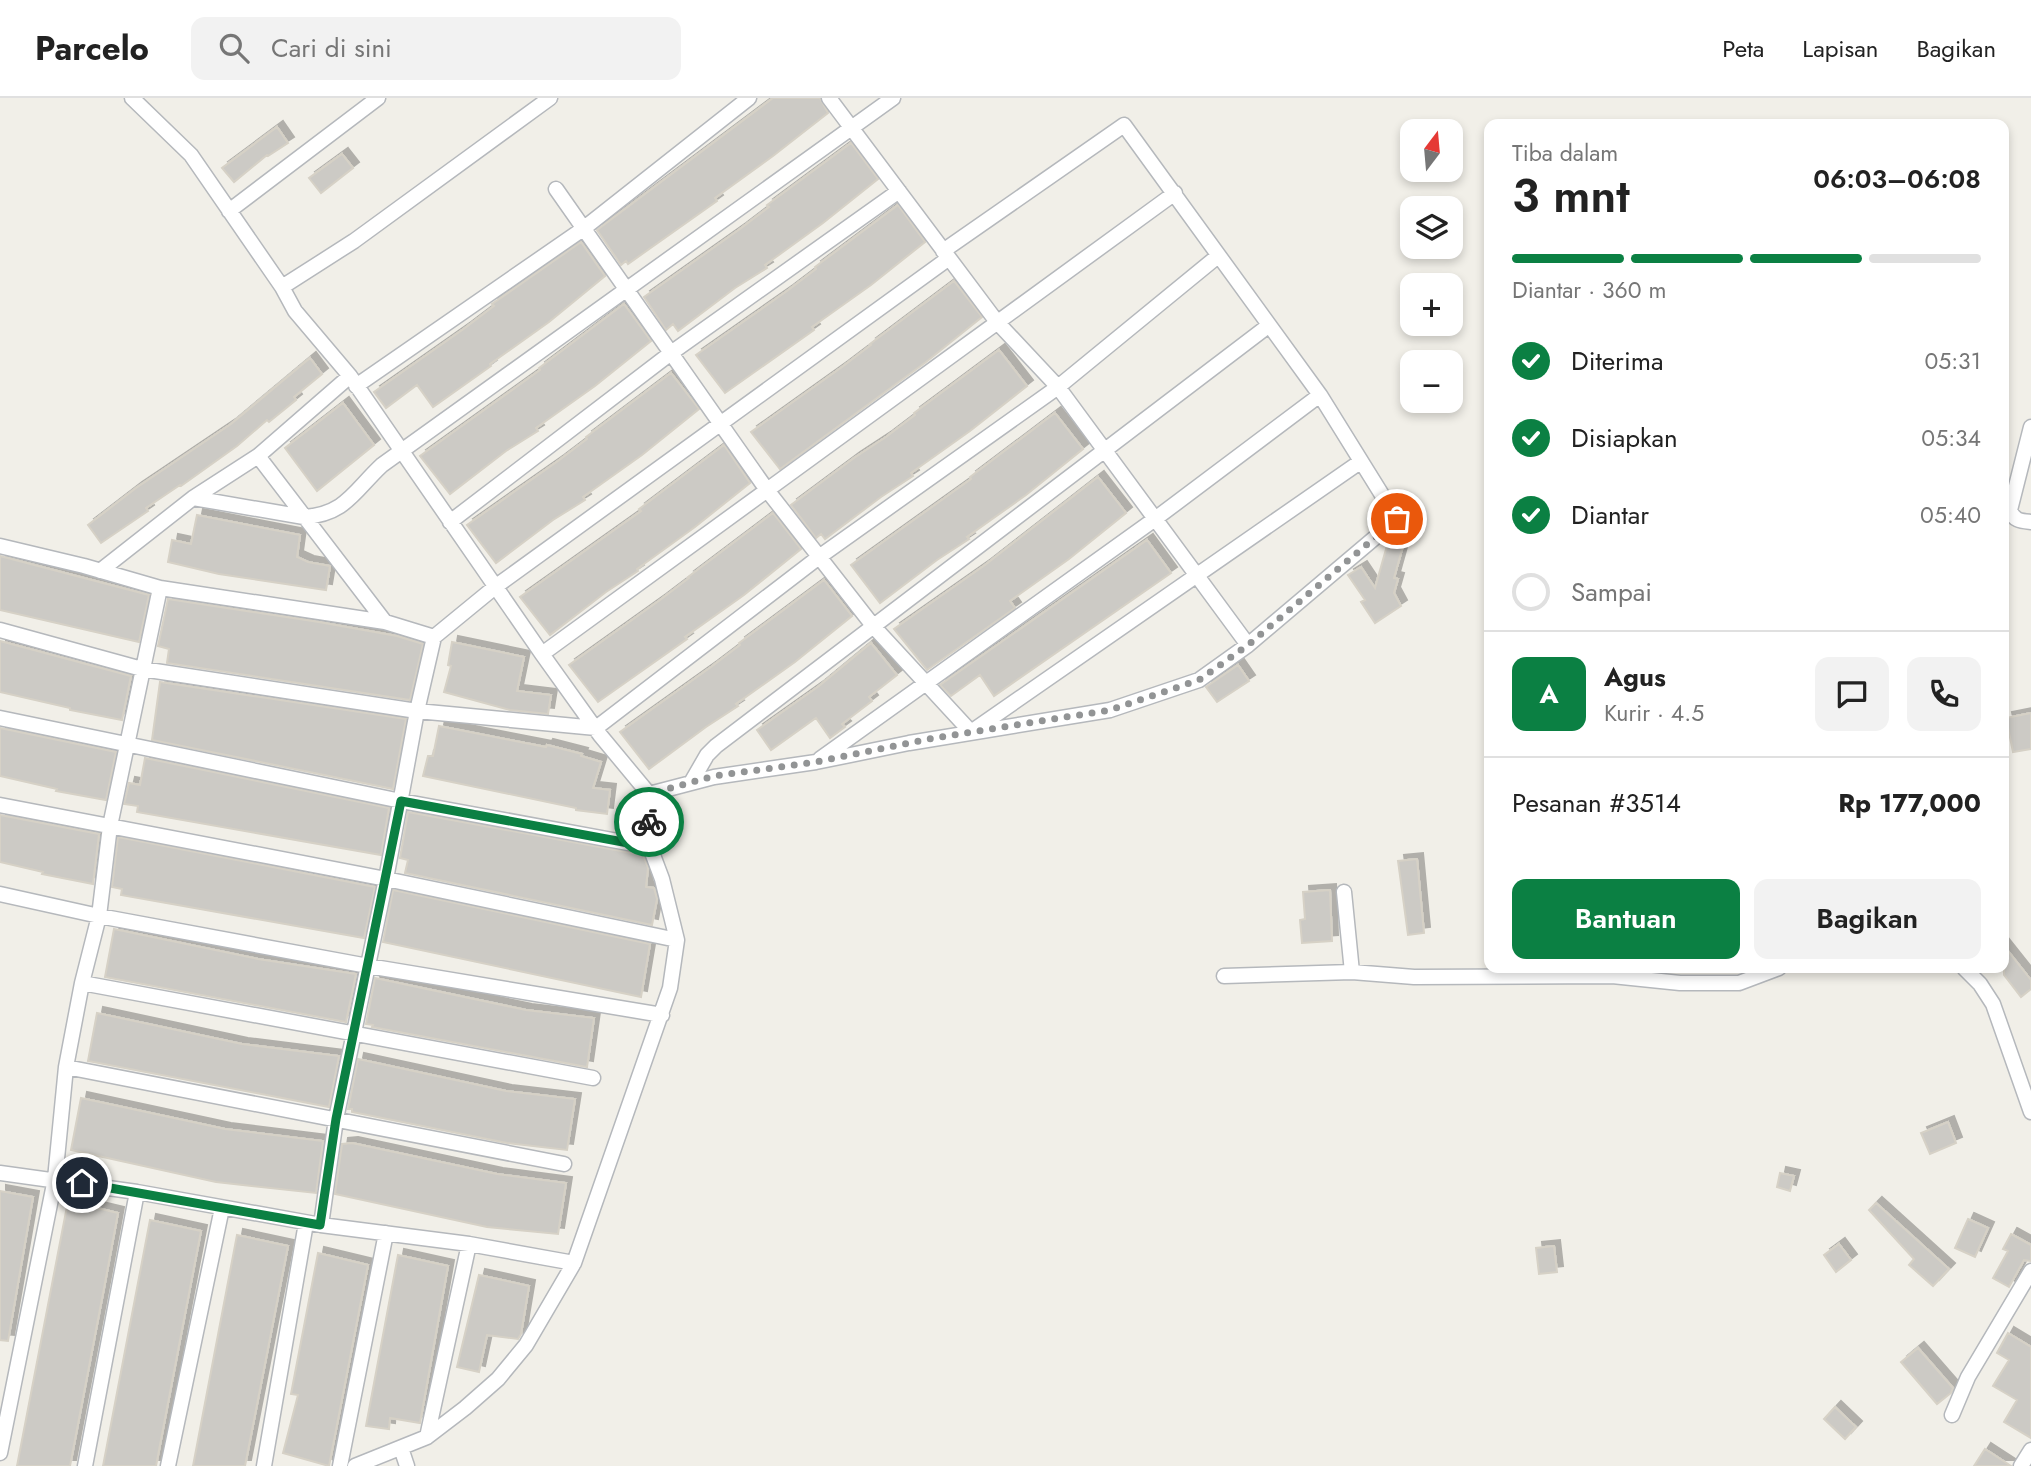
<!DOCTYPE html>
<html lang="id">
<meta charset="utf-8">
<style>
:root{--surface:#fff;--page:#f2f2f2;--text:#222;--muted:#767676;--line:#e0e0e0;--accent:#0b8043}
body{margin:0;font-family:Jost,sans-serif;background:var(--page);color:var(--text);height:100vh;display:flex;flex-direction:column;font-size:26px;white-space:nowrap}
*{box-sizing:border-box;margin:0}
p{font-size:23px;color:var(--muted)}
.icon{flex:none;width:38px;height:38px;fill:none;stroke:currentColor;stroke-width:2;stroke-linecap:round;stroke-linejoin:round}
.map{position:relative;flex:1;overflow:hidden}
.side{position:absolute;left:1484px;top:21px;width:525px;height:854px;display:flex;flex-direction:column;background:var(--surface);border-radius:14px;box-shadow:0 4px 10px #0003}
.side>*{flex:none}
.needle{width:46px;rotate:16deg}
.controls{position:absolute;left:1400px;top:21px;display:grid;gap:14px}
.controls a{display:grid;place-items:center;width:63px;height:63px;border-radius:14px;background:var(--surface);box-shadow:0 4px 10px #0003;font-size:35px}
.pin{position:absolute;display:grid;place-items:center;width:60px;height:60px;color:#fff;margin:-30px;border:4px solid #fff;border-radius:50%;box-shadow:0 2px 7px #0007}
.courier{position:absolute;display:grid;place-items:center;width:70px;height:70px;margin:-35px;border:5px solid #0b8043;border-radius:50%;background:#fff;color:#222;box-shadow:0 2px 9px #0007}
.summary em{font-style:normal;font-weight:600}
.summary div{display:flex;flex-direction:column-reverse}
.summary{display:flex;align-items:center;justify-content:space-between;height:119px;padding:0 28px}
h1{font-size:46px;font-weight:600;line-height:52px}
.bar{display:grid;grid-template-columns:repeat(4,1fr);gap:10px 7px;align-content:center;height:84px;padding:0 28px}
.bar i{height:9px;border-radius:5px;background:var(--line)}
.bar .active{background:var(--accent)}
.bar p{grid-column:span 4}
.line{display:flex;align-items:center;gap:18px;padding:0 28px;border-top:2px solid var(--line)}
.line div{flex:1}
.round{display:grid;place-items:center;flex:none;width:74px;height:74px;border-radius:14px;background:var(--page)}
ol{padding:0 28px;list-style:none}
li{display:flex;align-items:center;gap:21px;height:77px}
li p{margin-inline-start:auto}
li .icon{padding:7px;border-radius:50%;background:var(--accent);color:#fff;stroke-width:4}
li:last-child{color:var(--muted)}
li i{width:38px;height:38px;border:4px solid var(--line);border-radius:50%}
.action{display:flex;gap:14px;margin-top:auto;padding:14px 28px}
.action a{flex:1;height:80px;border-radius:14px;background:var(--accent);color:#fff;font-size:28px;font-weight:600;line-height:80px;text-align:center}
.action a+a{background:var(--page);color:var(--text)}
header{display:flex;align-items:center;gap:42px;box-sizing:border-box;height:98px;padding:0 35px;background:var(--surface);border-bottom:2px solid var(--line)}
header strong{font-size:33px}
nav{display:flex;gap:38px;margin-inline-start:auto;font-size:24px}
.search{width:490px;height:63px;background:var(--page);display:flex;align-items:center;gap:18px;box-sizing:border-box;padding:0 24px;border-radius:14px;color:var(--muted);font-size:26px}
.map>svg:first-child{display:block}
.building{fill:#cccac5;stroke:#d6d1c6;stroke-width:2;filter:url(#shadow)}
.lines{fill:none;stroke-linecap:round;stroke-linejoin:round}
.street-casing{stroke:#b5b8bc;stroke-width:17}
.street{stroke:#fff;stroke-width:14}
.done{stroke:#929495;stroke-width:7;stroke-dasharray:0 12.6}
.route{stroke:#0b8043;stroke-width:9}
</style>
<header>
<strong>Parcelo</strong>
<div class="search"><svg class="icon" aria-label="search" viewBox="0 0 24 24"><circle cx="10" cy="10" r="6"/><path d="M15 15l6 6"/></svg>Cari di sini</div>
<nav><a>Peta</a><a>Lapisan</a><a>Bagikan</a></nav>
</header>
<div class="map">
<svg width="2031" height="1368" viewBox="0 0 2031 1368">
<defs>
<filter id="shadow"><feDropShadow dx="6" dy="-6" stdDeviation="0" flood-color="#0004"/></filter>
</defs>
<rect width="100%" height="100%" fill="#f1efe8"/>
<path class="building" d="M773,0h47l8,15 -55,43 -58,42 2,3 -89,63 -2,-3 -5,4 -24,-35z
M277,29l11,16 -20,13 -1,-1 -33,27 -12,-14z
M851,45l27,36 -55,44 -58,42 2,3 -32,20 -57,43 -5,-7 -7,6 -22,-33 96,-68 29,-22 -2,-2z
M342,56l11,14 -32,25 -12,-15z
M898,107l27,37 -54,43 -59,42 2,3 -89,63 -29,-38 91,-64 29,-22 -1,-2z
M581,144l24,34 -56,46 -59,42 1,2 -58,41 -16,-22 -31,23 -12,-16 91,-64 29,-22 -2,-2z
M954,183l28,36 -56,45 -146,107 -29,-37 91,-65 29,-22 -1,-1z
M624,206l27,37 -56,45 -59,42 2,3 -32,20 -56,43 -30,-38 120,-86 -1,-2z
M999,252l28,36 -57,45 -59,42 2,3 -32,21 -56,42 -4,-5 -5,4 -25,-33 63,-47 32,-21 29,-22 -1,-2z
M310,260l12,16 -28,23 2,3 -27,22 -2,-2 -30,26 -56,40 -1,-1 -34,23 2,3 -47,32 -13,-18 48,-37 95,-64z
M671,275l28,36 -57,46 -59,42 2,3 -32,20 -57,43 -29,-38 91,-64 29,-22 -1,-2z
M343,305l31,42 -57,46 -32,-43z
M1055,315l28,36 -57,46 -59,42 2,2 -32,21 -57,43 -29,-38 120,-86 -1,-2z
M724,347l26,38 -55,44 -58,42 1,2 -32,21 -56,43 -30,-38 121,-86 -2,-2z
M1098,379l28,36 -57,46 -59,42 5,7 -88,62 -33,-41 91,-64z
M773,415l28,36 -57,46 -59,42 2,2 -89,63 -29,-37 91,-65 29,-22 -1,-1z
M197,417l103,20 -3,22 11,5 22,4 -4,24 -107,-16 -51,-12 4,-22 19,4z
M1147,442l24,33 -177,123 -14,-21 -29,21 -11,-11z
M1388,444l15,4 -9,32 4,1 -4,14 7,13 -26,17 -14,-21 4,-2 -17,-25 13,-8 14,21z
M0,458l149,39 -10,47 -139,-32z
M824,482l28,36 -57,46 -59,42 2,2 -32,21 -57,42 -29,-37 91,-65 29,-22 -1,-2z
M168,501l151,23 78,14 26,8 -13,56 -243,-37 2,-14 -11,-3z
M0,543l131,35 -9,44 -52,-10v-2l-70,-16z
M452,544l72,15 -7,34 34,4 -3,19 -38,-4 -66,-18 7,-26 -3,-1z
M871,545l26,32 -28,22 3,4 -30,23 3,3 -15,11 -14,-20 -45,32 -14,-20 62,-44z
M1238,567l11,16 -32,21 -11,-15z
M160,584l246,37 -13,70 -241,-49z
M2031,615v36l-18,3 -7,-34z
M439,628l107,21 1,-2 35,9 -1,2 20,6 -8,26 17,2 -3,24 -31,-4v-2l-153,-32 5,-20h5z
M0,630l116,24 -10,48 -50,-9 1,-2 -57,-13z
M145,660l244,50 -8,47 -244,-43 1,-6 -14,-2 5,-21 11,2z
M408,714l235,43 5,13 -2,19 8,1 3,11 -5,26 -247,-52 3,-13 -8,-2z
M0,717l99,19 -6,50 -51,-10 1,-2 -43,-10z
M118,739l257,50 -11,51 -243,-43 1,-6 -10,-2z
M1417,761l7,74 -16,2 -10,-74z
M393,792l257,54 -9,53 -258,-55z
M1330,792l2,51 -30,2 -2,-23 5,-1 -2,-27z
M114,831l144,30 98,15 -10,48 -241,-45z
M2004,848l27,34v9l-10,8 -17,-22z
M375,880l151,32 68,8 -7,49 -215,-40 1,-2 -7,-1z
M97,915l145,31 97,12 -10,51 -241,-46z
M358,961l148,32 69,8 -8,51 -60,-7 -155,-31v-3h-4z
M81,1000l144,31 98,12 -7,52 -100,-11 -145,-32z
M1948,1024l8,21 -26,11 -9,-21z
M352,1045l145,31 69,9 -8,51 -71,-7 -152,-33 7,-50z
M1780,1075l14,3 -4,15 -13,-4z
M0,1093l33,6 -25,144 -8,-1z
M68,1103l50,12 -13,70 -35,183h-53z
M1876,1105l73,66 -16,17 -24,-21 5,-6 -45,-49z
M1968,1121l20,9 -13,29 -20,-9z
M150,1122l51,11 -20,104 -25,131h-53z
M2011,1136l20,11v16l-7,-1 -15,27 -16,-9 15,-27 -5,-2z
M237,1137l51,11 -43,220h-52z
M1839,1146l12,16 -15,12 -12,-17z
M1554,1148l3,26 -18,2 -3,-26z
M318,1155l50,12 -39,201 -46,-13 15,-58 -7,-1z
M398,1157l50,11 -28,157 -30,-5 -1,11 -23,-3z
M479,1177l50,11 -8,48 -3,5 -31,-4 -8,37 -22,-5z
M2008,1235l23,14v91l-27,-16 13,-22 -24,-14 16,-26 -12,-7z
M1918,1250l35,40 -2,5 -14,11 -36,-42z
M1835,1309l21,20 -11,12 -21,-20z
M1985,1351l26,17h-37z"/>
<g class="lines">
<g class="street-casing">
<path id="street" d="M132,0l59,57 91,132 13,24 55,65 192,278 58,81 49,59 1,53 12,32 15,61 -7,48 -96,275 -48,82 -28,34 -33,29 -38,29 -72,29
M556,91l211,301 107,137 97,105 389,-270
M229,113l149,-113
M943,153l181,-126 196,270 77,124 -149,126
M282,189l72,-46 196,-143
M356,288l227,-157 166,-131
M2031,329l-21,83c4,11 11,11 21,12
M258,358l127,166
M193,400l111,19c42,-3 50,-26 78,-52l511,-367
M450,424l221,-169 228,-162
M0,448l84,20 76,22 225,34 49,15
M100,473l93,-73 65,-42 92,-80
M0,532l142,39 275,42 179,17 223,-171 239,-170 160,-131
M542,556l633,-461
M0,620l401,83 249,46
M820,661l335,-240 165,-124
M692,683l15,-26 9,-9 552,-420
M649,696l65,-17 102,-15 93,-19 201,-33 89,-30 49,-35 -190,-258 -61,-65 -168,-224
M0,707l386,74 291,61
M1344,794l8,80
M0,796l99,22 11,-90 50,-238
M1964,870l16,16 13,20 38,108
M1224,878l128,-4 62,5 198,-1 68,7h59l40,-15
M82,885l511,95
M66,969l498,97
M0,1075l137,19 184,33 148,19 105,19
M321,1127l15,-106 50,-240 31,-168 17,-74 61,-50 454,-329
M1952,1317l16,-38 63,-106
M427,1339l42,-193
M401,1350l6,18
M0,1355l55,-274 11,-112 16,-84 17,-67 269,50 294,49
M85,1368l52,-274
M168,1368l54,-258
M264,1368l42,-243
M340,1368l46,-233
M2021,1368l10,-16"/>
</g>
<use href="#street" class="street"/>
</g>
<g class="lines">
<path class="done" d="M649,724v-28l65,-18 102,-14 113,-23 181,-29 89,-30 49,-35 149,-126"/>
<path class="route" d="M82,1085l238,42 16,-106 65,-318 249,46 -1,-25"/>
</g>
</svg>
<div class="controls">
<a><svg class="needle" viewBox="-14 -14 28 28"><path d="M0-13l5 13h-10z" fill="#e53935"/><path d="M0 13l5-13h-10z" fill="#767676"/></svg></a>
<a><svg class="icon" aria-label="layers" viewBox="0 0 24 24"><path d="M12 4l9 5-9 5-9-5zM3 14l9 5 9-5"/></svg></a>
<a>+</a>
<a>−</a>
</div>
<div class="pin" style="left:1397px;top:421px;background:#ea580c"><svg class="icon" aria-label="bag" viewBox="0 0 24 24"><path d="M5 8h14l-1 12H6zM9 8a3 3 0 0 1 6 0"/></svg></div>
<div class="pin" style="left:82px;top:1085px;background:#1f2937"><svg class="icon" aria-label="home" viewBox="0 0 24 24"><path d="M3 11l9-7 9 7M6 9v11h12V9"/></svg></div>
<div class="courier" style="left:649px;top:724px"><svg class="icon" aria-label="bike" viewBox="0 0 24 24"><circle cx="6" cy="16" r="4"/><circle cx="18" cy="16" r="4"/><path d="M6 16l4-8h5l3 8M10 8l3 8H6M13 5h3"/></svg></div>
<section class="side">
<div class="summary"><div><h1>3 mnt</h1><p>Tiba dalam</p></div><em>06:03–06:08</em></div>
<div class="bar"><i class="active"></i><i class="active"></i><i class="active"></i><i></i><p>Diantar · 360 m</p></div>
<ol>
<li><svg class="icon" aria-label="check" viewBox="0 0 24 24"><path d="M5 12l5 5 9-10"/></svg>Diterima<p>05:31</p></li>
<li><svg class="icon" aria-label="check" viewBox="0 0 24 24"><path d="M5 12l5 5 9-10"/></svg>Disiapkan<p>05:34</p></li>
<li><svg class="icon" aria-label="check" viewBox="0 0 24 24"><path d="M5 12l5 5 9-10"/></svg>Diantar<p>05:40</p></li>
<li><i></i>Sampai</li>
</ol>
<div class="line" style="height:126px"><b class="round" style="background:var(--accent);color:#fff">A</b><div><b>Agus</b><p>Kurir · 4.5</p></div><a class="round"><svg class="icon" aria-label="chat" viewBox="0 0 24 24"><path d="M4 5h16v11H9l-5 4z"/></svg></a><a class="round"><svg class="icon" aria-label="phone" viewBox="0 0 24 24"><path d="M5 4h4l2 5-3 2q2 4 5 5l2-3 5 2v4C11 20 4 13 5 4z"/></svg></a></div>
<div class="line" style="height:91px"><div>Pesanan #3514</div><b>Rp 177,000</b></div>
<div class="action"><a>Bantuan</a><a>Bagikan</a></div>
</section>
</div>
